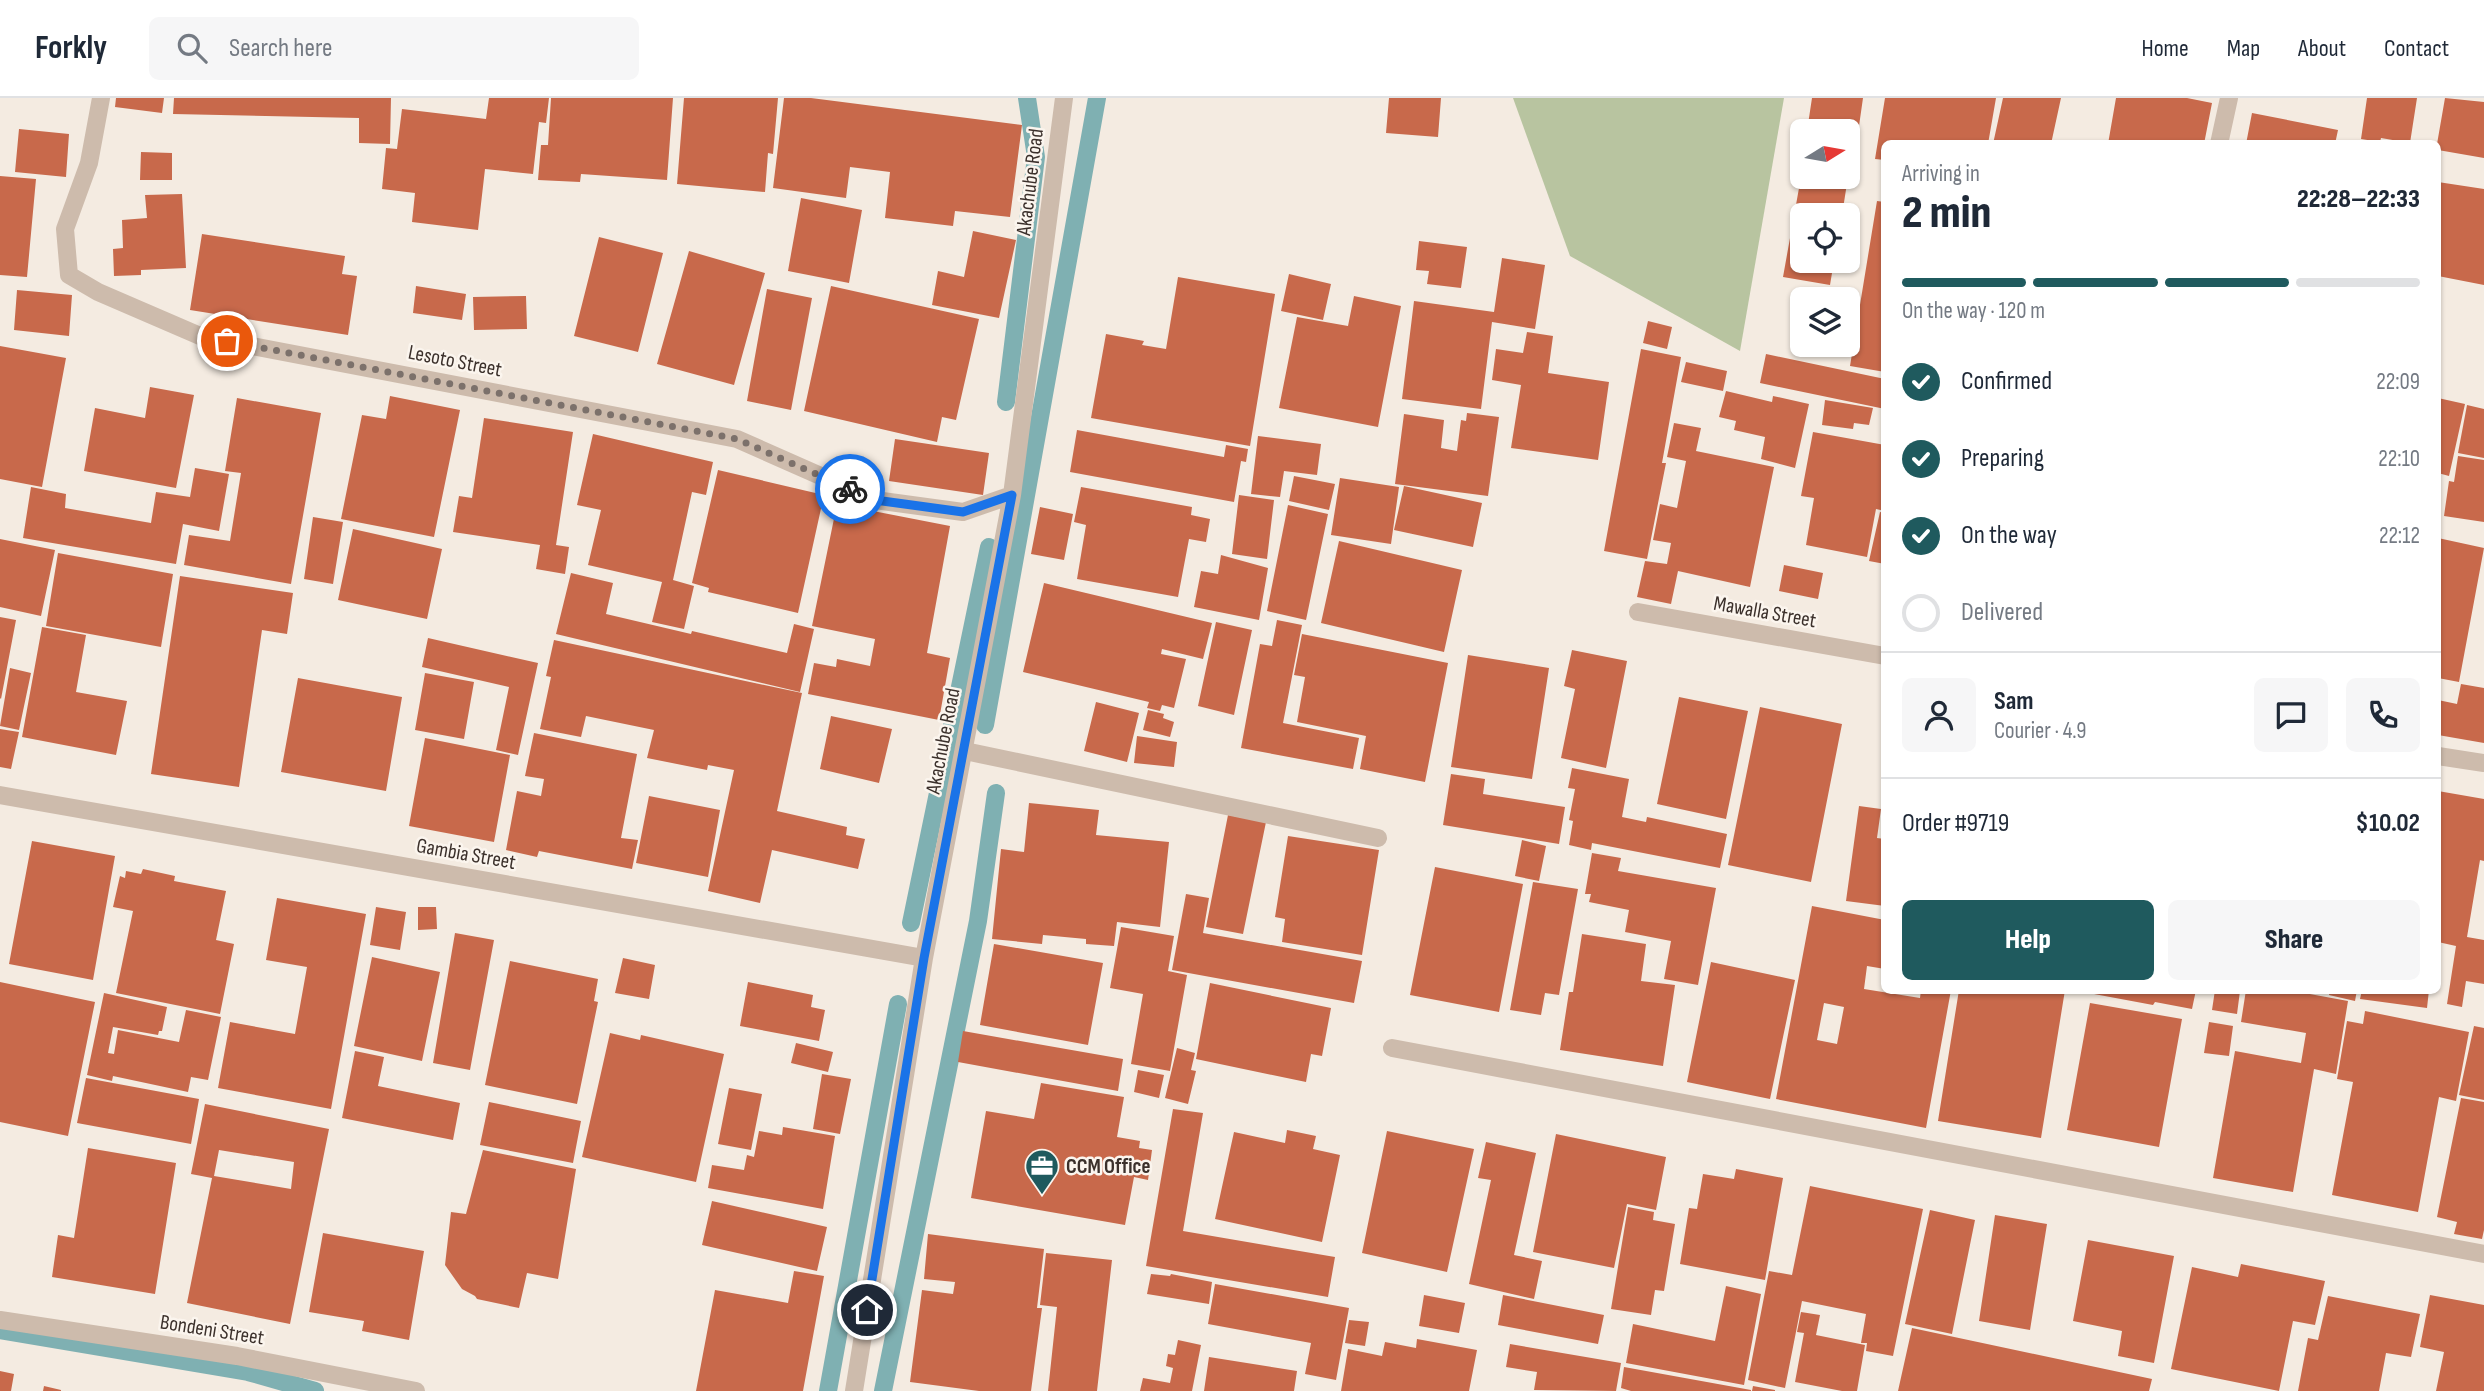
<!DOCTYPE html>
<meta charset="utf-8">
<style>
:root{--surface:#fff;--page:#f6f6f7;--text:#1f2937;--muted:#747a83;--line:#e0e1e3;--accent:#1f5a5e}
body{margin:0;font-family:"Sofia Sans Condensed",sans-serif;background:var(--page);color:var(--text);height:100vh;display:flex;flex-direction:column;font-size:26px;white-space:nowrap}
*{box-sizing:border-box;margin:0}
p{font-size:23px;color:var(--muted)}
.icon{flex:none;width:38px;height:38px;fill:none;stroke:currentColor;stroke-width:2;stroke-linecap:round;stroke-linejoin:round}
.map{position:relative;flex:1;overflow:hidden}
.side{position:absolute;left:1881px;top:42px;width:560px;height:854px;display:flex;flex-direction:column;background:var(--surface);border-radius:10px;box-shadow:0 2px 5px #0004}
.side>*{flex:none}
.needle{width:46px;rotate:79deg}
.buttons{position:absolute;left:1790px;top:21px;display:grid;gap:14px}
.buttons a{display:grid;place-items:center;width:70px;height:70px;border-radius:10px;background:var(--surface);box-shadow:0 2px 5px #0004;font-size:35px}
.pin{position:absolute;display:grid;place-items:center;width:60px;height:60px;color:#fff;margin:-30px;border:4px solid #fff;border-radius:50%;box-shadow:0 2px 7px #0007}
.courier{position:absolute;display:grid;place-items:center;width:70px;height:70px;margin:-35px;border:5px solid #1a73e8;border-radius:50%;background:#fff;color:#222;box-shadow:0 2px 9px #0007}
.summary em{font-style:normal;font-weight:800}
.summary div{display:flex;flex-direction:column-reverse}
.summary{display:flex;align-items:center;justify-content:space-between;height:119px;padding:0 21px}
h1{font-size:46px;font-weight:800;line-height:52px}
.bar{display:grid;grid-template-columns:repeat(4,1fr);gap:10px 7px;align-content:center;height:84px;padding:0 21px}
.bar i{height:9px;border-radius:5px;background:var(--line)}
.bar .current{background:var(--accent)}
.bar p{grid-column:span 4}
.line{display:flex;align-items:center;gap:18px;padding:0 21px;border-top:2px solid var(--line)}
.line div{flex:1}
.round{display:grid;place-items:center;flex:none;width:74px;height:74px;border-radius:10px;background:var(--page)}
ol{padding:0 21px;list-style:none}
li{display:flex;align-items:center;gap:21px;height:77px}
li p{margin-inline-start:auto}
li .icon{padding:7px;border-radius:50%;background:var(--accent);color:#fff;stroke-width:4}
li:last-child{color:var(--muted)}
li i{width:38px;height:38px;border:4px solid var(--line);border-radius:50%}
.action{display:flex;gap:14px;margin-top:auto;padding:14px 21px}
.action a{flex:1;height:80px;border-radius:10px;background:var(--accent);color:#fff;font-size:28px;font-weight:800;line-height:80px;text-align:center}
.action a+a{background:var(--page);color:var(--text)}
header{display:flex;align-items:center;gap:42px;box-sizing:border-box;height:98px;padding:0 35px;background:var(--surface);border-bottom:2px solid var(--line)}
header strong{font-size:33px}
nav{display:flex;gap:38px;margin-inline-start:auto;font-size:24px}
.search{width:490px;height:63px;background:var(--page);display:flex;align-items:center;gap:18px;box-sizing:border-box;padding:0 24px;border-radius:10px;color:var(--muted);font-size:26px}
.map>svg:first-child{display:block}
.green{fill:#b8c4a0}
.lines{fill:none;stroke-linecap:round;stroke-linejoin:round}
.stream{stroke:#7fb0b2;stroke-width:18}
.building{fill:#c8694b;fill-rule:evenodd}
.service{stroke:#cdbbac;stroke-width:18}
.minor{stroke:#cdbbac;stroke-width:18}
.done{stroke:#7c716b;stroke-width:7;stroke-dasharray:0 12.6}
.route{stroke:#1a73e8;stroke-width:9}
.labels{text-anchor:middle;dominant-baseline:central;stroke-width:5;stroke-linejoin:round;paint-order:stroke}
.street-label{font-size:21px;fill:#3b302b;stroke:#fbf5ee}
.poi-label{font-size:21px;font-weight:bold;fill:#3b302b;stroke:#fbf5ee;text-anchor:start}
</style>
<header>
<strong>Forkly</strong>
<div class="search"><svg class="icon" aria-label="search" viewBox="0 0 24 24"><circle cx="10" cy="10" r="6"/><path d="M15 15l6 6"/></svg>Search here</div>
<nav><a>Home</a><a>Map</a><a>About</a><a>Contact</a></nav>
</header>
<div class="map">
<svg width="2484" height="1293" viewBox="0 0 2484 1293">
<rect width="100%" height="100%" fill="#f4ebe1"/>
<path class="green" d="M1513,0h271l-44,253 -170,-95z"/>
<g class="lines">
<path class="stream" d="M1006,304l30,-245 -9,-59
M985,627l112,-627
M911,825l78,-376
M0,1232l248,42 67,19
M828,1293l70,-387
M883,1293l95,-470 18,-128"/>
</g>
<path class="building" d="M116,0h48l-2,15 -47,-6z
M174,0h217l-1,46 -31,-1v-25l-186,-4z
M489,0h60l-3,25 -7,-1 -6,52 -48,-5 -7,61 -66,-8 3,-29 -33,-4 4,-41 11,1 5,-40 84,10z
M551,0h122l-6,82 -86,-6 -1,8 -42,-2 3,-35h7z
M684,0h94l-5,56 -5,-1 -3,39 -88,-8z
M784,0h27l211,27 -12,92 -55,-6 -2,15 -68,-8 5,-46 -40,-5 -4,31 -73,-10z
M1389,0h52l-3,39 -52,-4z
M1812,0h51l-8,56 -7,-1v-22h-41z
M1885,0h111l-8,46h-103v16l-10,-1z
M2003,0h58l-10,46h-58z
M2116,0h71l25,5 -8,41h-96z
M2367,0h50l-7,45 -29,-5 -1,4 -19,-3z
M2445,0l39,4v56l-46,-8 -1,-6z
M2252,15l86,17 -3,14h-89z
M19,31l50,5 -3,43 -51,-5z
M141,54l31,1v27h-32z
M0,78l36,3 -9,98 -27,-2z
M1801,79h47l-6,38h-40v46h32l-4,24 -47,-8z
M2438,84l46,7v96l-46,-9z
M182,96l4,74 -45,2v5l-27,1 -1,-27 10,-1 -1,-28 25,-2 -2,-23z
M801,100l61,12 -13,73 -61,-12z
M1877,103l8,1v170l-35,-6z
M973,133l43,9 -17,78 -67,-13 6,-34 26,6z
M202,136l143,22 -3,18 15,2 -9,59 -158,-25z
M599,139l64,16 -25,99 -64,-16z
M1419,143l48,6 -6,41 -34,-4 2,-13 -13,-1z
M689,153l76,22 -31,112 -77,-21z
M1502,160l43,7 -10,64 -43,-7 -11,87 -79,-10 12,-98 80,11z
M1289,176l42,10 -8,36 -42,-9z
M1178,179l97,17 -25,152 -159,-28 15,-84 38,7 -2,4 24,4z
M416,188l50,8 -4,26 -49,-7z
M831,188l148,33 -23,101 -14,-3 -5,25 -133,-31z
M767,191l45,9 -21,112 -44,-9z
M17,192l55,5 -3,41 -55,-6z
M526,198l1,33 -53,1 -1,-33z
M1354,198l47,10 -23,121 -99,-19 18,-91 51,9z
M1648,223l24,6 -5,22 -24,-6z
M1527,234l26,4 -5,37 61,9 -11,78 -87,-12 10,-63 -29,-5 4,-31 27,4z
M0,248l66,12 -24,129 -42,-8z
M1641,251l40,8 -19,106h4l-19,96 -43,-8z
M1766,256l119,25v30l-125,-26z
M1686,264l41,9 -4,20 -42,-9z
M150,289l44,8 -18,93 -92,-17 11,-63 50,10z
M1726,293l46,11 1,-6 36,8 -14,64 -34,-9 4,-22 -31,-7 2,-9 -17,-4z
M390,298l70,14 -26,127 -93,-18 21,-104 24,4z
M237,300l84,15 -30,171 -107,-19 5,-30 41,6 11,-68 -16,-2z
M2438,300l27,6 -16,72 -11,-3z
M1825,302l48,8 -4,17 -15,-2 -1,6 -31,-4z
M2467,307l17,4v49l-26,-5z
M1467,315l32,4 -11,79 -93,-12 9,-70 40,6 -3,28 16,3 4,-31 5,1z
M484,320l89,14 -17,113 13,2 -4,27 -29,-5 4,-24 -87,-13 6,-36 13,2z
M1674,325l27,5 -5,23 78,16 -24,120 -72,-16 -7,33 -34,-7 8,-36 22,3 4,-21 -18,-3 7,-36 17,4 9,-47 -19,-4z
M1077,332l147,27 2,-12 22,4 -2,13 -5,-1 -7,41 -164,-30z
M1813,334l72,13v66l-9,-2 -9,48 -61,-12 8,-47 -13,-2z
M593,336l120,28 -7,33 -14,-3 -19,88 21,6 -10,43 -32,-7 10,-40 -74,-17 13,-55 -24,-5z
M1258,338l63,8 -4,31 -33,-4 -4,26 -29,-3z
M895,341l94,14 -6,42 -94,-14z
M2458,358l26,4v62l-40,-6 5,-35 5,1z
M195,370l34,6 -10,57 -36,-7 -7,40 -153,-26 8,-51 35,7 -1,14 86,15 5,-31 34,5z
M718,372l106,25 -26,118 -90,-21 1,-4 -17,-5z
M1294,378l41,8 -6,26 -40,-9z
M1340,380l59,9 -8,57 -60,-9z
M1404,388l78,17 -9,44 -79,-17z
M1081,389l111,20 -1,8 19,4 -4,23 -17,-3 -11,58 -101,-18 9,-54 -12,-3z
M1239,397l35,5 -7,59 -35,-5z
M837,406l113,22 -23,127 23,5 -11,62 -131,-26 6,-31 22,4 1,-8 33,7 5,-27 -63,-13z
M1288,407l40,9 -22,106 -39,-9z
M1040,409l33,7 -9,46 -33,-6z
M1880,414l5,1v51l-16,-3z
M313,419l30,5 -10,62 -29,-5z
M353,431l89,20 -15,70 -89,-19z
M2438,440l46,10 -25,134 -21,-4z
M0,441l55,11 -14,66 -41,-9z
M1339,443l123,29 -18,82 -123,-29z
M58,455l115,21 -12,73 -115,-21z
M1221,457l47,13 -9,52 -65,-13 7,-36 17,3z
M1784,467l39,8 -5,26 -39,-8z
M571,475l42,10 -7,31 85,20 1,-3 95,22 7,-29 20,5 -14,63 -244,-58z
M180,478l113,17 -6,41 -25,-4 -23,157 -88,-13z
M1044,485l168,40 -9,36 -41,-10 -1,5 25,5 -12,49 -12,-3 -2,6 -13,-3 2,-6 -126,-30z
M0,519l16,3 -15,79 -1,-1z
M1277,522l25,5 -19,98 76,15 -6,31 -112,-21 19,-104 12,2z
M1216,524l36,8 -18,85 -36,-9z
M42,529l44,8 -10,57 51,9 -11,54 -94,-18z
M1302,536l146,29 -23,119 -65,-13 6,-33 -69,-14 8,-45 -11,-2z
M428,540l110,25 -20,92 -22,-5 13,-63 -87,-20z
M554,542l248,53 -25,118 70,16 -1,8 19,4 -7,30 -86,-19 -12,53 -52,-12 26,-121 -26,-5 -1,5 -60,-12 7,-28 -68,-14 -5,21 -41,-8 11,-52 -5,-1z
M1572,552l55,11 -21,107 -45,-10 14,-69 -11,-3z
M1468,557l81,13 -17,111 -81,-12z
M10,570l21,5 -12,57 -19,-4z
M425,575l49,9 -10,57 -49,-9z
M298,580l104,19 -16,94 -105,-19z
M2461,586l23,4v55l-46,-8v-35l19,4z
M1679,599l69,14 -22,108 -69,-15z
M1096,604l43,11 -12,49 -43,-11z
M1760,609l82,17 -31,158 -83,-17z
M1148,612l16,4 -1,4 11,4 -4,15 -27,-7z
M831,618l61,13 -13,54 -59,-14z
M0,631l19,3 -8,37 -11,-2z
M534,635l103,21 -16,84 17,2 -6,29 -93,-18 -2,6 -31,-7 11,-59 24,5 3,-17 -19,-3z
M1137,638l40,6 -3,25 -40,-4z
M425,640l85,17 -16,87 -85,-16z
M1572,670l57,11 -7,38 24,5 1,-5 80,17 -7,34 -128,-25 -1,7 -22,-5 4,-24 -4,-1 6,-31 -7,-1z
M1451,676l34,5 -2,15 82,13 -6,37 -116,-19z
M2438,693l46,8v62l-4,-1 -13,77 17,3v44l-18,-3 -4,26 -15,-3 9,-58 -18,-4z
M649,698l71,14 -12,67 -72,-14z
M1029,705l70,7 -3,25 73,7 -9,85 -43,-5 -3,24 -28,-2v-5l-43,-4 -1,9 -50,-5 9,-90 23,3z
M1859,708l22,3 -4,29 8,1v67l-39,-5z
M1228,717l38,7 -23,112 -37,-7z
M1883,721h2v17l-4,-1z
M1288,738l91,14 -17,105 -80,-13 3,-23 -10,-2z
M1522,742l24,6 -7,35 -24,-5z
M32,743l83,15 -22,124 -84,-16z
M1592,755l29,5 -3,13 98,17 -18,97 -34,-6 7,-38 -46,-9 4,-22 -40,-8 2,-8h-6z
M1435,769l88,17 -24,128 -89,-17z
M143,771l32,7 -1,5 52,10 -10,49 18,4 -14,70 -104,-21 17,-82 -20,-4 7,-31 5,2 1,-7 15,3z
M1533,784l45,7 -19,106 -14,-2 -4,22 -31,-5z
M1186,796l23,4 -6,35 159,28 -8,42 -182,-33z
M277,800l89,16 -35,195 -113,-21 12,-66 65,12 12,-67 -41,-7z
M1812,808l73,14v49l-18,-3 -3,23 56,9 1,-8h30l-25,138 -150,-29zM1824,905l20,4 -7,37 -20,-4z
M376,809l30,5 -6,38 -30,-5z
M418,809h18l1,22 -19,1z
M1121,829l53,9 -6,35 19,4 -17,96 -39,-7 12,-70 -33,-6z
M455,835l39,7 -24,130 -37,-7z
M1582,836l64,10 -5,37 34,4 -12,81 -103,-16 9,-58h4z
M994,846l109,19 -15,82 -108,-20z
M372,859l68,15 -18,89 -68,-15z
M623,860l32,7 -6,34 -34,-6z
M510,863l88,18 -4,22 4,1 -21,102 -92,-19z
M1711,864l84,18 -25,119 -83,-17z
M0,884l95,20 -27,134 -68,-14z
M748,884l65,13 -2,12 14,3 -6,31 -79,-15z
M1210,885l121,25 -9,48 -11,-2 -5,28 -110,-23z
M1959,892h106l-24,148 -103,-17z
M2095,892h101l-4,19 -37,-7 -2,3 -59,-11z
M2215,892l25,1 -3,23 -25,-4z
M2246,892h42l60,11 -12,73 -22,-5 -21,123 -80,-14 22,-127 66,12 5,-30 -65,-11z
M2330,892h27l-2,11 -26,-6z
M2362,892h67l-2,18 -67,-9z
M104,895l63,14 -5,24h-3l-1,4 -45,-8 -5,26 6,1 4,-24 61,12 7,-32 35,7 -13,63 -17,-3 -3,15 -75,-16 -1,5 -25,-6z
M2090,905l92,16 -23,128 -92,-17z
M2365,913l104,21 -13,69 -17,-4 -21,115 -86,-17 21,-113 -16,-3 10,-58 16,3z
M2209,924l24,4 -4,30 -25,-3z
M2474,928l10,2v72l-25,-5z
M963,933l160,28 -5,32 -160,-29z
M610,935l30,7 1,-5 83,19 -28,128 -114,-25z
M796,945l37,9 -5,20 -37,-9z
M1177,950l18,5 -4,17 5,1 -8,33 -23,-6z
M355,953l29,6 -6,29 82,17 -7,37 -111,-22z
M1138,972l26,5 -5,23 -25,-6z
M822,976l29,5 -11,55 -27,-5z
M86,980l113,21 -8,45 -114,-21z
M1041,985l83,14 -7,40 23,4 -1,7 13,2 -4,30 -14,-3 -9,48 -154,-27 15,-87 48,8z
M729,990l33,6 -11,56 -33,-6z
M2461,1000l23,4v128l-2,9 -28,-5 3,-12 -20,-5z
M489,1004l92,19 -8,42 -93,-18z
M205,1006l124,25 -39,195 -103,-21 25,-125 -21,-4zM219,1052l75,12 -3,27 -77,-13z
M1173,1011l30,4 -20,118 152,26 -7,40 -182,-31z
M783,1029l52,9 -12,73 -115,-21 4,-23 32,5 3,-15 7,2 5,-26 23,4z
M1287,1032l29,6 -3,13 27,6 -18,87 -107,-23 19,-87 51,11z
M1387,1033l87,18 -27,123 -85,-19z
M1556,1036l110,23 -10,53 -29,-6 -13,64 -81,-16z
M1486,1044l50,11 -22,102 28,6 -8,38 -65,-15 22,-104 -13,-2z
M88,1050l88,15 -21,131 -103,-17 6,-42 16,3z
M483,1052l93,19 -18,110 -31,-6 -8,35 -42,-9 -2,-3 -13,-7 -17,-24 6,-53 15,2z
M1736,1071l47,9 -18,102 -85,-16 9,-56 8,1 6,-35 31,5z
M1810,1088l113,23 -30,147 -27,-5 1,-8h-6l5,-29 -64,-13 -17,87 -37,-8 21,-109 23,4z
M712,1103l115,26 -10,44 -115,-26z
M1628,1109l26,5 -1,8 22,4 -11,67 -9,-1 -4,25 -40,-6z
M1930,1112l45,10 -23,114 -47,-10z
M1995,1117l52,9 -17,106 -51,-9z
M323,1135l101,18 -15,89 -47,-9 2,-10 -55,-9z
M928,1136l116,15 -7,59h5l-11,83h-52l-69,-9 12,-92 31,4 2,-12 -31,-3z
M2088,1142l86,16 -20,107 -36,-7 4,-25 -49,-10z
M1046,1155l66,7 -15,131h-49l9,-84 -17,-2z
M2241,1166l84,17 -10,44 -22,-4 -14,70 -108,-22 21,-102 46,10z
M794,1173l30,5 -21,115h-107l19,-101 73,13z
M1151,1176l19,2 1,-2 41,8 -3,22 -62,-10z
M1215,1186l134,24 -13,72 -31,-6 6,-31 -103,-19z
M1726,1188l35,8 -17,91 -118,-22 7,-39 82,17z
M1424,1197l41,8 -6,30 -40,-7z
M1503,1197l101,20 -6,29 -100,-19z
M2430,1197l54,10v86h-48l8,-39 -24,-5z
M2328,1198l92,18 -9,43 -25,-4 -7,38h-81l10,-53 10,2z
M1801,1214l19,3 -4,20 49,10 -8,46h-15l-47,-9 9,-49 -7,-1z
M1349,1222l20,2 -4,24 -20,-3z
M1912,1230l240,51 -3,12h-251z
M1417,1241l60,11 -8,41h-128l7,-42 34,7 3,-14 31,6z
M1178,1242l23,5 -9,46h-52l3,-13 27,5 3,-15 -7,-2 2,-12 7,1z
M1510,1246l111,19 -5,28 -82,-1 3,-18 -31,-5z
M1209,1259l88,14 -3,20h-90z
M1624,1269l127,23v1h-120l-10,-3z
M0,1273l14,3 -3,17h-11z
M44,1288l17,4v1h-18z
M1753,1288l22,4v1h-23z"/>
<g class="lines">
<path class="service" d="M965,653l413,87"/>
<path class="minor" d="M101,0l-12,65 -24,66 4,46 29,17 102,44 537,103 138,61 88,12 49,-17
M2219,46l10,-46
M1638,514l247,44
M2438,658l46,7
M0,697l924,163
M1392,950l1092,206
M0,1222l237,36 179,35
M854,1293l70,-433 88,-463 52,-397"/>
</g>
<g class="lines">
<path class="done" d="M227,243l510,98 113,50"/>
<path class="route" d="M850,391l25,11 88,12 49,-17 -88,463 -57,352"/>
</g>
<defs>
<g id="office-pin" transform="scale(1.75)"><path d="M0 17L-7.5 6A9.5 9.5 0 1 1 7.5 6Z" fill="#1f5a5e" stroke="#fbf5ee"/><path d="M-6-3h4V-5.5h4V-3h4V5H-6ZM-1-4.5V-3h2v-1.5ZM-6 0V1H6V0Z" fill="#fff"/></g>
</defs>
<g fill-rule="evenodd">
<use href="#office-pin" x="1042" y="1068"/>
</g>
<g class="labels">
<g class="street-label">
<text transform="translate(1030 84) rotate(-83)">Akachube Road</text>
<text transform="translate(455 263) rotate(11)">Lesoto Street</text>
<text transform="translate(1765 514) rotate(10)">Mawalla Street</text>
<text transform="translate(943 643) rotate(-79)">Akachube Road</text>
<text transform="translate(466 756) rotate(10)">Gambia Street</text>
<text transform="translate(212 1232) rotate(9)">Bondeni Street</text>
</g>
<g class="poi-label">
<text x="1066" y="1068">CCM Office</text>
</g>
</g>
</svg>
<div class="buttons">
<a><svg class="needle" viewBox="-14 -14 28 28"><path d="M0-13l5 13h-10z" fill="#e53935"/><path d="M0 13l5-13h-10z" fill="#747a83"/></svg></a>
<a><svg class="icon" aria-label="locate" viewBox="0 0 24 24"><circle cx="12" cy="12" r="6"/><path d="M12 2v4M12 18v4M2 12h4M18 12h4"/></svg></a>
<a><svg class="icon" aria-label="layers" viewBox="0 0 24 24"><path d="M12 4l9 5-9 5-9-5zM3 14l9 5 9-5"/></svg></a>
</div>
<div class="pin" style="left:227px;top:243px;background:#ea580c"><svg class="icon" aria-label="bag" viewBox="0 0 24 24"><path d="M5 8h14l-1 12H6zM9 8a3 3 0 0 1 6 0"/></svg></div>
<div class="pin" style="left:867px;top:1212px;background:#1f2937"><svg class="icon" aria-label="home" viewBox="0 0 24 24"><path d="M3 11l9-7 9 7M6 9v11h12V9"/></svg></div>
<div class="courier" style="left:850px;top:391px"><svg class="icon" aria-label="bike" viewBox="0 0 24 24"><circle cx="6" cy="16" r="4"/><circle cx="18" cy="16" r="4"/><path d="M6 16l4-8h5l3 8M10 8l3 8H6M13 5h3"/></svg></div>
<section class="side">
<div class="summary"><div><h1>2 min</h1><p>Arriving in</p></div><em>22:28–22:33</em></div>
<div class="bar"><i class="current"></i><i class="current"></i><i class="current"></i><i></i><p>On the way · 120 m</p></div>
<ol>
<li><svg class="icon" aria-label="check" viewBox="0 0 24 24"><path d="M5 12l5 5 9-10"/></svg>Confirmed<p>22:09</p></li>
<li><svg class="icon" aria-label="check" viewBox="0 0 24 24"><path d="M5 12l5 5 9-10"/></svg>Preparing<p>22:10</p></li>
<li><svg class="icon" aria-label="check" viewBox="0 0 24 24"><path d="M5 12l5 5 9-10"/></svg>On the way<p>22:12</p></li>
<li><i></i>Delivered</li>
</ol>
<div class="line" style="height:126px"><a class="round"><svg class="icon" aria-label="person" viewBox="0 0 24 24"><circle cx="12" cy="8" r="4"/><path d="M4 21q1-7 8-7t8 7"/></svg></a><div><b>Sam</b><p>Courier · 4.9</p></div><a class="round"><svg class="icon" aria-label="chat" viewBox="0 0 24 24"><path d="M4 5h16v11H9l-5 4z"/></svg></a><a class="round"><svg class="icon" aria-label="phone" viewBox="0 0 24 24"><path d="M5 4h4l2 5-3 2q2 4 5 5l2-3 5 2v4C11 20 4 13 5 4z"/></svg></a></div>
<div class="line" style="height:91px"><div>Order #9719</div><b>$10.02</b></div>
<div class="action"><a>Help</a><a>Share</a></div>
</section>
</div>
